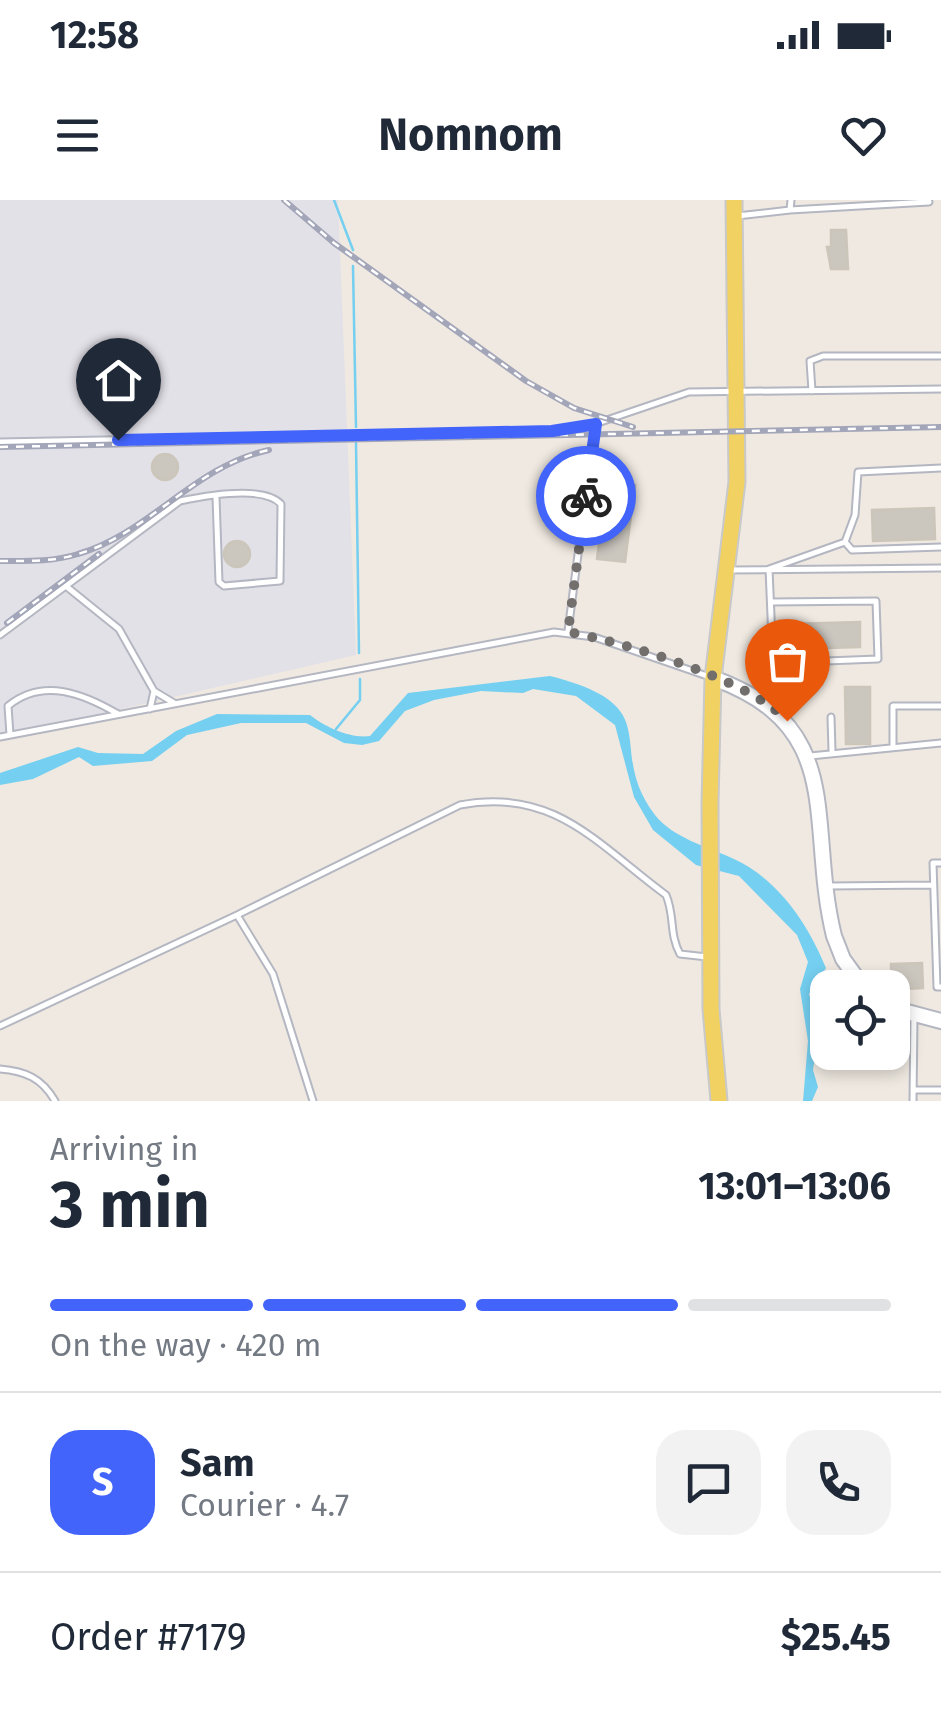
<!DOCTYPE html>
<meta charset="utf-8">
<style>
:root{--surface:#fff;--page:#f2f2f3;--text:#1f2937;--muted:#747a83;--line:#e0e1e3;--accent:#4264fb}
body{margin:0;font-family:"Fira Sans",sans-serif;background:var(--page);color:var(--text);height:100vh;display:flex;flex-direction:column;font-size:38px;white-space:nowrap}
*{box-sizing:border-box;margin:0}
p{font-size:32px;color:var(--muted)}
.icon{flex:none;width:55px;height:55px;fill:none;stroke:currentColor;stroke-width:2;stroke-linecap:round;stroke-linejoin:round}
.map{position:relative;height:901px;overflow:hidden}
.panel{display:flex;flex-direction:column;background:var(--surface);flex:1}
.panel>*{flex:none}
.controls{position:absolute;left:810px;top:770px;display:grid;gap:20px}
.controls a{display:grid;place-items:center;width:100px;height:100px;border-radius:20px;background:var(--surface);box-shadow:0 5px 15px #0003;font-size:50px}
.pin{position:absolute;display:grid;place-items:center;width:85px;height:85px;color:#fff;margin:-102px -42px;border-radius:50% 50% 50% 0;rotate:-45deg;box-shadow:0 0 10px #0007}
.pin .icon{rotate:45deg}
.courier{position:absolute;display:grid;place-items:center;width:100px;height:100px;margin:-50px;border:8px solid #4264fb;border-radius:50%;background:#fff;color:#222;box-shadow:0 2px 12px #0007}
.summary em{font-style:normal;font-weight:700}
.summary div{display:flex;flex-direction:column-reverse}
.summary{display:flex;align-items:center;justify-content:space-between;height:170px;padding:0 50px}
h1{font-size:65px;font-weight:700;line-height:75px}
.bar{display:grid;grid-template-columns:repeat(4,1fr);gap:15px 10px;align-content:center;height:120px;padding:0 50px}
.bar i{height:12px;border-radius:8px;background:var(--line)}
.bar .current{background:var(--accent)}
.bar p{grid-column:span 4}
.line{display:flex;align-items:center;gap:25px;padding:0 50px;border-top:2px solid var(--line)}
.line div{flex:1}
.round{display:grid;place-items:center;flex:none;width:105px;height:105px;border-radius:30px;background:var(--page)}
.status{display:flex;justify-content:space-between;align-items:center;height:70px;padding:0 50px;background:var(--surface);direction:ltr}
.status svg{height:28px;fill:currentColor}
header{display:flex;justify-content:space-between;align-items:center;height:130px;padding:0 50px;background:var(--surface);font-size:45px;font-weight:700}
.map>svg:first-child{display:block}
.industrial{fill:#e3e1e8}
.water{fill:#75cff0}
.lines{fill:none;stroke-linecap:round;stroke-linejoin:round}
.stream{stroke:#75cff0;stroke-width:2.5}
.building{fill:#cbc7bf;stroke:#cbc5ba;stroke-width:2.5}
.lane-casing{stroke:#b4b7c1;stroke-width:9}
.secondary-casing{stroke:#b4b7c1;stroke-width:18}
.primary-casing{stroke:#c9c9c9;stroke-width:19}
.lane{stroke:#fff;stroke-width:5}
.secondary{stroke:#fff;stroke-width:14}
.primary{stroke:#f2d163;stroke-width:15}
.rail-casing{stroke:#a3a6b8;stroke-width:6}
.rail{stroke:#fff;stroke-width:2.5;stroke-dasharray:8;stroke-linecap:butt}
.done{stroke:#726f6d;stroke-width:10;stroke-dasharray:0 18}
.route{stroke:#4264fb;stroke-width:12}
</style>
<div class="status"><b>12:58</b><svg viewBox="0 0 49 12"><path d="M0 12V9h3v3zM5 12V6h3v6zM10 12V3h3v9zM15 12V0h3v12zM26 1h20v11H26zM47 4h2v5h-2z"/></svg></div>
<header><svg class="icon" aria-label="menu" viewBox="0 0 24 24"><path d="M4 6h16M4 12h16M4 18h16"/></svg>Nomnom<svg class="icon" aria-label="heart" viewBox="0 0 24 24"><path d="M12 20l-8-8c-3-5 5-10 8-4 3-6 11-1 8 4z"/></svg></header>
<div class="map">
<svg width="941" height="901" viewBox="0 0 941 901">
<rect width="100%" height="100%" fill="#efe9e1"/>
<path class="industrial" d="M0,0h338l18,455 -356,82z"/>
<path class="water" d="M550,476c122,31 53,71 105,139 18,23 53,32 79,44 45,21 74,65 92,109l-17,26 10,34 -6,42 5,17 -6,14h-9l5,-60 -8,-52 8,-27 -11,-27 -58,-59 -43,-11 -43,-35 -19,-33 -19,-72 -39,-29 -43,-7 -10,4 -42,-2 -47,9 -29,11 -26,30 -17,4 -18,-2 -38,-20h-65l-54,12 -35,26 -59,5 -14,-9 -46,22 -33,6v-12l78,-26 20,6 45,1 33,-23 41,-17 93,1c15,12 41,24 60,21l38,-43z"/>
<g class="lines">
<path class="stream" d="M334,0l19,50
M353,66l3,161
M356,243l3,210
M336,529l24,-29v-21"/>
</g>
<path class="building" d="M831,30h15l2,39h-17l-4,-22h4z
M152 267a13 13 0 1 1 26 0a13 13 0 1 1-26 0Z
M607,282l28,3 -10,77 -28,-3z
M934,308l1,31 -62,2 -1,-31z
M224 354a13 13 0 1 1 26 0a13 13 0 1 1-26 0Z
M860,422v25l-71,2 -1,-25z
M845,487h25v57h-24z
M922,763l1,25 -19,1v-10l-13,1v-16z"/>
<g class="lines">
<g class="lane-casing">
<path id="lane" d="M790,10l139,-8
M737,16l53,-6 1,-10
M812,191l-2,-30 13,-5h118
M0,242l552,-11 34,-4 103,-35 252,-3
M845,342l10,-27 3,-43 83,-4
M845,342l7,8 89,-3
M729,370l212,-2
M67,387l52,42 35,62 20,12
M771,402l105,-1 2,58 -105,4 -4,-94 76,-27
M568,431l27,-207
M0,435l180,-134c24,-5 83,-16 101,3l-1,77 -56,5 -5,-4 -3,-85
M150,509l4,-18
M831,517l1,34
M10,535l-2,-29c35,-29 76,-12 110,8
M0,537l554,-105 40,5 116,40
M893,545v-39h48
M810,556l131,-13
M941,663h-8l4,124h4
M829,686l104,-1
M0,826l237,-111
M0,869c25,2 42,9 55,32
M913,890h28
M313,901l-40,-127 -36,-59 223,-110c94,-18 137,39 206,90 9,21 3,39 14,59l27,3
M913,901l1,-85"/>
</g>
<g class="secondary-casing">
<path id="secondary" d="M713,478c136,49 93,144 121,258l9,23 21,29
M892,808l49,13"/>
</g>
<g class="primary-casing">
<path id="primary" d="M719,901l-8,-92 -1,-206 3,-125 24,-196 -3,-282"/>
</g>
<use href="#lane" class="lane"/>
<use href="#secondary" class="secondary"/>
<use href="#primary" class="primary"/>
<g class="rail-casing">
<path id="rail" d="M284,0l50,43 192,138 48,27 59,19
M0,247l941,-20
M0,361c26,0 53,1 78,-7 72,-21 116,-88 191,-104
M7,423l92,-69"/>
</g>
<use href="#rail" class="rail"/>
</g>
<g class="lines">
<path class="done" d="M586,296l-18,136c54,10 184,48 219,89"/>
<path class="route" d="M118,240l434,-9 44,-7 -10,72"/>
</g>
</svg>
<div class="controls">
<a><svg class="icon" aria-label="locate" viewBox="0 0 24 24"><circle cx="12" cy="12" r="6"/><path d="M12 2v4M12 18v4M2 12h4M18 12h4"/></svg></a>
</div>
<div class="pin" style="left:787px;top:521px;background:#ea580c"><svg class="icon" aria-label="bag" viewBox="0 0 24 24"><path d="M5 8h14l-1 12H6zM9 8a3 3 0 0 1 6 0"/></svg></div>
<div class="pin" style="left:118px;top:240px;background:#1f2937"><svg class="icon" aria-label="home" viewBox="0 0 24 24"><path d="M3 11l9-7 9 7M6 9v11h12V9"/></svg></div>
<div class="courier" style="left:586px;top:296px"><svg class="icon" aria-label="bike" viewBox="0 0 24 24"><circle cx="6" cy="16" r="4"/><circle cx="18" cy="16" r="4"/><path d="M6 16l4-8h5l3 8M10 8l3 8H6M13 5h3"/></svg></div>
</div>
<section class="panel">
<div class="summary"><div><h1>3 min</h1><p>Arriving in</p></div><em>13:01–13:06</em></div>
<div class="bar"><i class="current"></i><i class="current"></i><i class="current"></i><i></i><p>On the way · 420 m</p></div>
<div class="line" style="height:180px"><b class="round" style="background:var(--accent);color:#fff">S</b><div><b>Sam</b><p>Courier · 4.7</p></div><a class="round"><svg class="icon" aria-label="chat" viewBox="0 0 24 24"><path d="M4 5h16v11H9l-5 4z"/></svg></a><a class="round"><svg class="icon" aria-label="phone" viewBox="0 0 24 24"><path d="M5 4h4l2 5-3 2q2 4 5 5l2-3 5 2v4C11 20 4 13 5 4z"/></svg></a></div>
<div class="line" style="height:130px"><div>Order #7179</div><b>$25.45</b></div>
</section>
